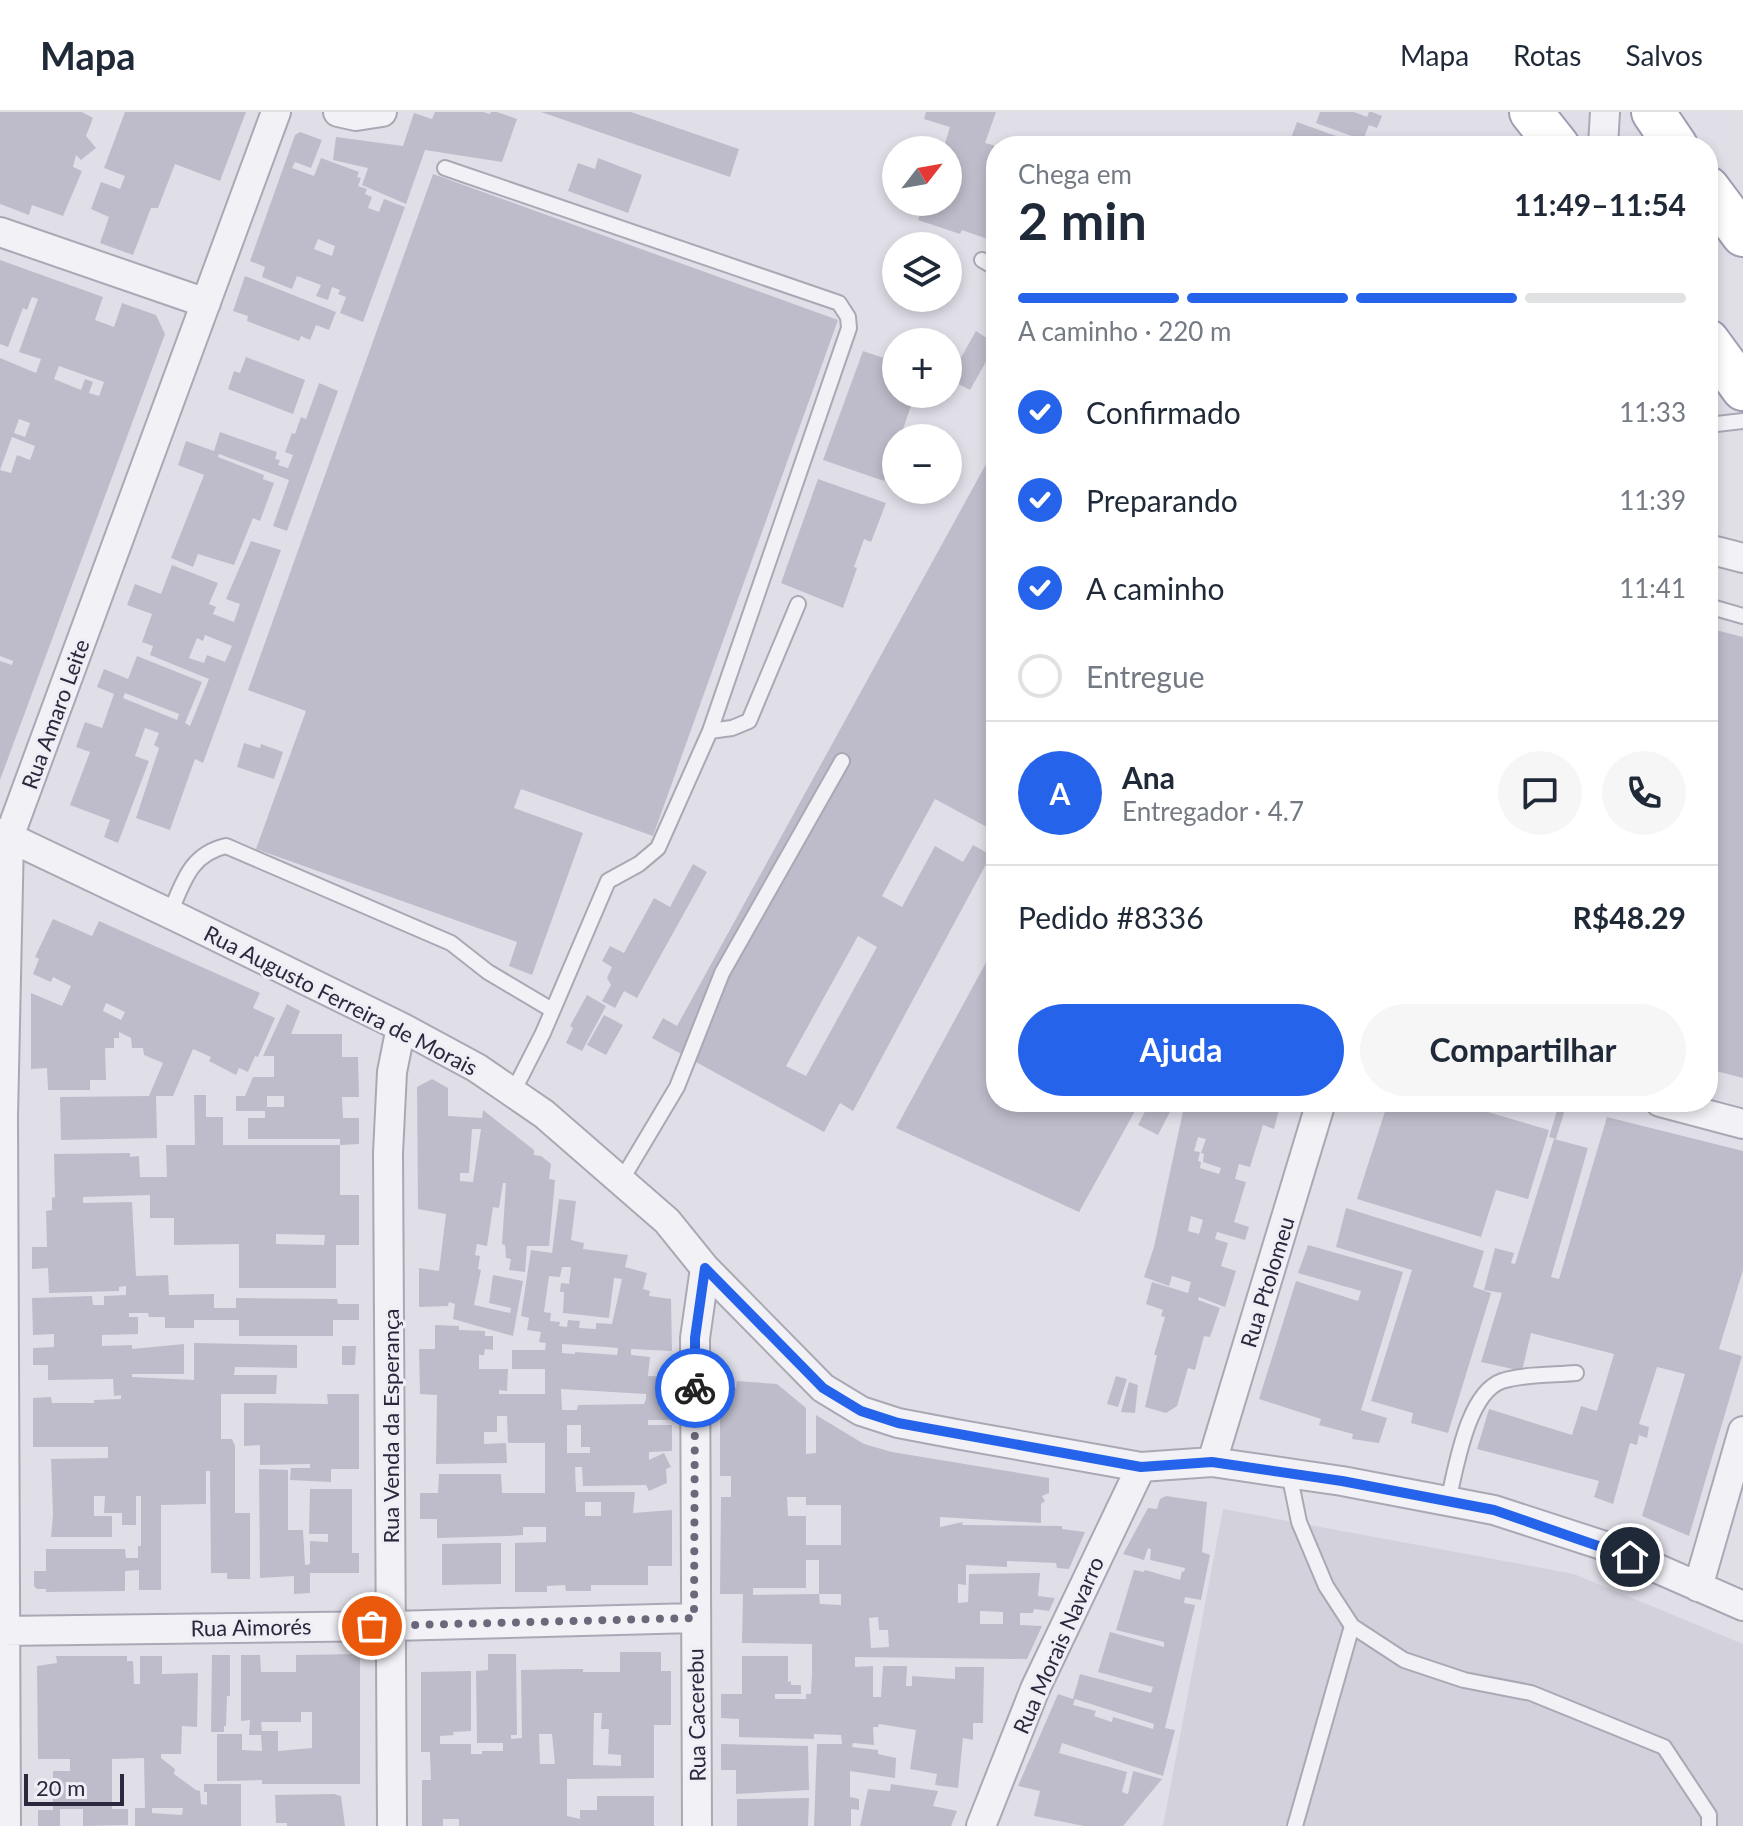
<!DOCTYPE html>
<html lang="pt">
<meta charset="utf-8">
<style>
:root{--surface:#fff;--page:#f6f6f7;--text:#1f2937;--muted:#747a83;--line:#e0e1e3;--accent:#2563eb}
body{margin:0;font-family:Lato,sans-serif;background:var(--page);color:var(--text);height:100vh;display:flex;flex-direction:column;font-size:30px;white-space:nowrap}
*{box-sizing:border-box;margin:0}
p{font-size:26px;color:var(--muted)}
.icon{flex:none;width:44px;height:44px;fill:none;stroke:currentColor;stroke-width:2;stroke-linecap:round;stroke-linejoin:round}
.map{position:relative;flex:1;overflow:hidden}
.details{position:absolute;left:986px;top:24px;width:732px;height:976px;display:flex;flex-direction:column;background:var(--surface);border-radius:32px;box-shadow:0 4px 12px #0003}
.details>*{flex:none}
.needle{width:52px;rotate:59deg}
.controls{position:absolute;left:882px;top:24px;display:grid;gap:16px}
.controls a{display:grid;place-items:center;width:80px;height:80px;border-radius:50%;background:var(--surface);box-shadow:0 4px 12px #0003;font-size:40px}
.scale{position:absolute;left:24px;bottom:20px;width:100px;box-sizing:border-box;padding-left:8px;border:4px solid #2b283e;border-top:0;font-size:22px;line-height:28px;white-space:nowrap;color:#2b283e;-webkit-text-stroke:6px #efeef5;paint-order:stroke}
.pin{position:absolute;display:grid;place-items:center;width:68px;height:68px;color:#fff;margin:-34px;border:4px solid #fff;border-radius:50%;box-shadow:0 2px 8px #0007}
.courier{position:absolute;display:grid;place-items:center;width:80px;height:80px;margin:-40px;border:6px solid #2563eb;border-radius:50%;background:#fff;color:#222;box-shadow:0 2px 10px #0007}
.overview em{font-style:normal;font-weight:700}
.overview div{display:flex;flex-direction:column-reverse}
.overview{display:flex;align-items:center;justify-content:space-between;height:136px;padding:0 32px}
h1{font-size:52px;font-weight:700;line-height:60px}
.bar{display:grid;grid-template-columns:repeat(4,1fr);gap:12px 8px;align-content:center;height:96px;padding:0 32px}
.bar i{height:10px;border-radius:6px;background:var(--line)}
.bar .selected{background:var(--accent)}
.bar p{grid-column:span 4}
.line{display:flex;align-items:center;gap:20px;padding:0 32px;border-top:2px solid var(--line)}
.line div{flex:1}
.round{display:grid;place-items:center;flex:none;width:84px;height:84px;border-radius:42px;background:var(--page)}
ol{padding:0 32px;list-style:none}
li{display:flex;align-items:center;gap:24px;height:88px}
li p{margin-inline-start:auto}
li .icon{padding:8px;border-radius:50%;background:var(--accent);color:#fff;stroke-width:4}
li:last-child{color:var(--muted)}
li i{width:44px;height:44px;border:4px solid var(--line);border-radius:50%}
.button{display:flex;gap:16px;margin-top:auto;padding:16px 32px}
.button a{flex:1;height:92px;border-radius:48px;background:var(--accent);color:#fff;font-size:32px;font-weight:700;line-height:92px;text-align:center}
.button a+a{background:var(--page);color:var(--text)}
header{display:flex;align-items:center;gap:48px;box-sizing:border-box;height:112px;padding:0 40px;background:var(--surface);border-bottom:2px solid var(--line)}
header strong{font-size:38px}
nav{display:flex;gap:44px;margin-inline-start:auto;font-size:28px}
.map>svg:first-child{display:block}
.built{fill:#d2d1dc}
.building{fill:#bebcca;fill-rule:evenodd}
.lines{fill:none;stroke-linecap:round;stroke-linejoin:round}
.service-casing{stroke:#aaa8b5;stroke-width:18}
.minor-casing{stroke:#aaa8b5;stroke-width:32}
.primary-casing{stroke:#a09eb3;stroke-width:46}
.service{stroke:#f2f1f6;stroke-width:14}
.minor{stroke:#f2f1f6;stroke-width:28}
.primary{stroke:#fff;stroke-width:42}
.done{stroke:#6a687a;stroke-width:8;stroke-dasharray:0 14.4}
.route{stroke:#2563eb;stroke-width:10}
.labels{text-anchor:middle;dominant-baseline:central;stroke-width:6;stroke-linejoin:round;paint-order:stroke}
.street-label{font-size:22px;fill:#2b283e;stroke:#efeef5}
</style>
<header>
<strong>Mapa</strong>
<nav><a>Mapa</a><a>Rotas</a><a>Salvos</a></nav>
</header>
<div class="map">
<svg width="1743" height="1714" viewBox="0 0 1743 1714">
<rect width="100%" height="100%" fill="#e0dfe8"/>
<path class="built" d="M1223,1397l351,65 169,70v182h-580z"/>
<path class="building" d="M0,0h82l11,6 -7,18 10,12 -15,12 -5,-5 -3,12 9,4 -19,45 -31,-11 -3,10 -29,-11z
M125,0h121l-26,69 -45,-17 -17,44h-7l-18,47 -33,-12 9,-26 -18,-8 10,-27 19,7 5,-13 -21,-8z
M435,0h48l7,2 1,-2h6l20,7 -15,43 -77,-12 -19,54 -44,-19 6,-17 -35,-8 3,-23 67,9 11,-33 18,6z
M541,0h90l108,37 -9,28z
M926,0h70l-11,31 11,3v96l-34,-12 -2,4 -42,-14 7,-18h23v-52h-5l7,-23 -26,-8z
M1320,0h34l13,5 2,-5h3l10,4 -5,12 -8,-3 -6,15 -47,-17z
M1297,10l67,24h-76z
M300,20l22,8 -11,28 -16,-6 -3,6 22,8 7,-18 38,14 -2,5 4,1 -3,8 9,3 -2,5 7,3 -4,11 11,4 5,-13 21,8 -42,115 -23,-9 6,-16 -8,-3 2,-4 -8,-3 -4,13 -12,-4 5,-11 -24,-9 -5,13 -30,-12 3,-10 -15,-6 45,-126zM318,127l17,7 -3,10 -18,-7z
M598,46l44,17 -14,38 -60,-22 10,-28 17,6z
M433,62l405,146 -185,516 -132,-47 -7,19 69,25 -51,142 -23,-9 8,-24 -261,-93 50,-138 -58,-21z
M0,148l103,37 -8,23 19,7 8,-24 34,12 9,19 -165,446v-119l12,4 1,-4 -13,-5v-298l36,15 5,-14 -22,-7 19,-53 -6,-2 -5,13 -4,-2 -15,39 -8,-3zM59,254l45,16 -5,14 -10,-3 4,-11 -8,-3 -4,11 -27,-11zM19,307l11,4 -5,14 -11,-4zM12,325l23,9 -5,14 -13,-5 -6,18 -11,-3z
M245,164l91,36 -7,18 -13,-5 -6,15 -9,-4 -2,5 -52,-20 1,-5 -15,-5z
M976,219l20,13 -26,46 -21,-11z
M863,239l33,11v32h19l-15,44h-4v10l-12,33 -61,-21z
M246,245l59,23 -12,34 -65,-25 6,-18 6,2z
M319,271l19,8 -51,140 -14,-5 16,-46 -70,-26 -1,3 46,18 -1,4 11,4 -14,38 -7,-3 -19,47 -36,-11 -5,13 -22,-9 33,-83 -26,-10 8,-24 28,10 6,-19 57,20 -2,7 5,1 -2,5 10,3 5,-13 -8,-3 7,-19 3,1 6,-17 5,2z
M996,334v386l-61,-33 -53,97 20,11 33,-61 28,16 10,-17 18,10 -138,256 -13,-8 -16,29 -172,-94 11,-20 14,8zM858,824l19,11 -71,129 -20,-10z
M818,367l68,24 -15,39 -7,-3 -10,28 3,1 -14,40 -62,-25z
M251,429l30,9 -78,213 -8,-4 -25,71 -34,-12 23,-70 -5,-3 5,-12 -14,-5 -10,28 14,5 -31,82 -14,-6 6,-17 -40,-15 20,-53 -14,-5 9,-25 17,6 12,-34 -17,-7 7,-18 24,10 9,-23 65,26 -17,41 5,3 19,-47 -59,-24 3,-9 -11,-4 10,-28 -25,-9 8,-21 26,10 11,-29 46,18 -9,21 7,3 -3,7 21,8 6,-18 -14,-5zM205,523l27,11 -7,16 -18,-7 -3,8 -15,-5 8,-20 6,3zM125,581l54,21 -2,6 -54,-22z
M1708,516l35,9v441l-35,-9z
M244,631l16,5 1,-4 22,8 -9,27 -37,-12z
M693,752l14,8 -70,126 -13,-7 -9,17 -13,-7 9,-16 -4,-7 5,-11 -10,-6 8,-15 14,7 30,-55 16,9z
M53,807l39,17 7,-15 161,72 -7,15 22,10 -17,39 -3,-1 -7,16 -9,-4 -3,7 -27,-14 2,-4 -18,-8 -20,47h-17l1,42 -96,2 -1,-43 89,-1 14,-33 -19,-8 -1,-7h-11l-1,-10 -12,-6v6h-5v10h-9l1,32h-16v10h-42l-1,-22 -16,1v-76l31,13 9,-20 -18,-9 -2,5 -18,-8 6,-15 -4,-2zM106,891l19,9 -4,8 -18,-9z
M996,832v158h144l-61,110 -183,-84z
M587,883l19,11 -24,45 -16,-8 7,-15 -3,-2z
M287,892l13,7 -9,23h51v23h16l1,40h-17l1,21h16v26l-19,1v-6h-92v-21h17v-7h-29v-15h9l8,-19h21v-21h-11zM267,984h17v11h-17z
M604,903l19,10 -17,30 -19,-10z
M432,967l16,9v28l34,2 1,-8 51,40v5l7,1 10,8 -2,15 6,1 -6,66h-22l-2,26 -16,-2 2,-11 -5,-1 -1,-13 -3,-1 4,-61h-3l-4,25 -6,-1 -6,39 -10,-2 -2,11 5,1 -2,13 3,1 -7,35 36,8 1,-5 -22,-5 4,-28 30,6 -10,55 -60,-17 2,-15 -6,-2 -1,4 -29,1v-39l20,3 7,-57 -28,-5 -1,-122zM472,1017h9l-8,53 -13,-1v-8h9z
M194,983h12v22h17v28h117v50h19v50h-23v43h-97v-44l-65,1v-27h-24v-23l-67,2v6l49,-1 4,74 32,-1 1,20 45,-1v14h22v-10l101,1 1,5h21v16h-26v16h-94v-16h-45v8h-29v-11h-16l-1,-4h-19v4h9v17l-36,1v11l30,-1v4l52,-5v30h-52v3l62,3v-37l103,2v23l-62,-1 -1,8h43l-1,19h-55v45h11l3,7v67h15v66h-23v-6h-16l-1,-102h-4v33l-45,1v85h-22v-20l-14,1v20l-79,1v-3h-9l-3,-3v-15h12v-22h79l1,9h12v-12h3v-50h-5v29h-14v-12h-18l1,-17h-11v20h18v21h-61l2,-22 -2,-56 57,-1v-11h-75v-49l18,-1 1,6h42v-3l27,-1v-4l-7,1 -1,-17 -65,1v-15h-15v-17l21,-1v-13l-21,1 -1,-37 60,-2 1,9h11v-9l22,-1v-9l-7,1v4l-70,2 -1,-25 -16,1v-22h15l-1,-36 6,-1v-13l3,1 -1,-44 76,-1v4l9,-1 1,21h27l-1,-32h29zM276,1122l49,1 -1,10 -48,-1z
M1150,990h25l-17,33 -20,-10z
M1185,990h25l-1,5 21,5 2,-10h37l-1,6 11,2 -5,19 -11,-4 -13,42 -11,-3 -4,15 11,3 -12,40 15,5 -4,13 -28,-8 -2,7 13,4 -7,23 15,5 -11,36 -26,-10 -1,3 22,8 -10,29 -6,-1 -9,34 -7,-2 -11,38 -11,7 -21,-6 12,-52h-3l11,-38 -4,-1 2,-6 -17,-6 6,-22 36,11 3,-11 -19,-6 -3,10 -25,-9 10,-30zM1198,1025l8,2 -5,14 3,1 -1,8 18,6 -2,6 -19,-6 1,-6 -3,-1 2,-9 -6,-1zM1191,1104l12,4 -4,14 -11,-3z
M1388,990h66l95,28 -21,69 -32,-9 -15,47 -124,-38z
M1559,992l7,2 -10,33 -7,-2z
M1607,1005l136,34v119l-24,79 23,7 -53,180 -47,-20 43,-142 -28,-7 -18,57 10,3 -2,11 -8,-3 -2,10 -7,-2 -17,61 -19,-7 5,-16 -122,-32 12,-40 83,26 9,-29 16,5 17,-57 -83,-21 -9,38 -41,-9 21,-69 -18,-3 11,-42 19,5 -3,10 4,1 39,-125 34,9 -37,129 8,2z
M559,1087l17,2 -5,39 13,3 -1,6 45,6 -3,12 22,6 -4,16 7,2 -1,5 22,3 1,52 -41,-2v6l19,2 -2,19 24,1v43h-24v5h24v26l-23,1v8l15,-7 7,14 -5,2 1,14 -18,8 -3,-6 -63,1 -1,-19h-7l1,25h59l-2,21 39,-3v56h-24v19h-57v6h-25l-1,-6 -18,1v6h-32v-49l31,-1v-15h-23v8l-15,1 -71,2v-19h-17v-26h18l1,-19h62l1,19h43v-50h-37l-1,-27h-10v16h-13v12l22,-1 1,20 -71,1 1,-69 -17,-1 -1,-45h16v-24l24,1v4l26,1v5h8v14l-8,-1 -1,6h-5v14h29l-1,22 -8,-1v4h46v-25h-33v-19h33l1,-7 -7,-1 2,-10 -14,-2 2,-12 -8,-2 10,-66 21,3zM562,1155h9l-2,17 -8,-1 -1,9h4l-1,21 46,5 5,-40 8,1 -10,45 -16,-1v6l-17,-1 1,-7 -12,-1 -1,7 -8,-1 1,-4 -10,-1 1,-8 -7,-1 5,-36 11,1zM562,1232l45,3 11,1 -1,7 -42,-3v2l-13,-1zM561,1277l85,5v5l-2,5 -66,1 -1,5h-15zM567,1313h14v22h9v6h-23zM585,1390h16v14h-16z
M1346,1096l138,43 -11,36 18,6 -43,140 -37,-10 2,-10 -42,-12 41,-131 -76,-23z
M1308,1133l95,27 -42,138 26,8 -8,25 -27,-4 1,-5 -34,-9 2,-6 -62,-20 37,-118 62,20 3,-10 -63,-18z
M342,1234h14l-1,19h-13z
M1116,1264l11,3 -9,28 -11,-3z
M737,1269l40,3 29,24v46l10,-1v-38l48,29 28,8 157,26v15l-7,3 3,5 -4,3v19l-101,-6v10l23,-5 -1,3 100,1v3l23,3 -16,37 -12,-1 -1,-5 -49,-2v6l-41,-2v20l-8,-1v19l10,-1 1,-28 71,-1 -2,23 17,2 -6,13 -15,-2 -1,4h-13v12l22,1 -15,33 -172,-2v10l18,-1v31h8l2,-31h24l-1,20h6v-10l43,3v-12h29l-1,56h-10v17l-10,-2 -5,50 -23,-3 2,-11 -27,-5 6,-39 -37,-6 -1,3h-5l1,18 -21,-2 -1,4 26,3v4l18,4 -1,20 -45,-7v26l9,2v11l-8,-1v17h-37l3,-82h25l-1,-9 -27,-1v5l-75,-2v-18l-18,-1v-24h21v-38h46v26l3,-1v4h10v9h-26v5h31v-5h5l1,-21v-29l-70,-1 1,-49h-23l1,-97h10v-21h-11v-89l16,1zM787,1385h19v8h35v40h-35v-29h-18zM806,1448h13v34h22v11l-21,-1 -1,-10 -66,1v-7h53zM980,1499l23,1v12h-23zM878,1505l1,13h9l1,17 -18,1 -2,-30z
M1129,1270l9,3 -3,28 -14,-1z
M327,1282h32v75h-28v13l-41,-2 1,-12h19v-4l-50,1v-20l-16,1v-43l84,1z
M259,1357l29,1v60h15l2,35 5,-1v-23l18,1v-8h-19l1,-45h42v64h7v20h-49v20l-16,1v-18l-34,2z
M1166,1384l41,6 -5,50 8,3 -9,45 -16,-3 -1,6 11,2 -30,123 10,2 -12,46 -101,-33 -3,10 68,19 -5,20 6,2 5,-23 29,8 -39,47h-39l-50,-10 6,-25 -22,-5 40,-92 15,5 7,-25 71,19 2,-6 -55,-15 12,-40 54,15v-5l-48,-12 18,-60 10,2 1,-2 35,10 2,-9 2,1 1,-4 -35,-8 1,-11 -3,-1 -4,12 -21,-6 25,-46 9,1 3,-10zM1075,1587l79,25 -1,5 -40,-12 -1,5 -18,-6 2,-5 -23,-6z
M491,1431h10v41l-59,1v-41z
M620,1540h41v19h10v54h-17v53l-87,1v37l13,3v-9h17v-14h57v30h-195v-7h-16v7h-21v-46h9l-1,-28h-9v-80l50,-1v60l-18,1 1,3 -14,1v8h31v10h11v-3h21v-8h-26l-1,-72 12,-1v-16h28l1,81h-6v4l11,-1 -1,-68 49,-1h13v3h37zM594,1601h8l-1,16h8l-1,25 13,1v11l-28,-1zM539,1622h13l3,30h-15z
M360,1542v130h-98v-4l-45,1v-47h25v16l20,1 -1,-16h-12l1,-15 -9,1v-66h19l1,17h35v-17zM301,1600h11v36l-34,3v-20h-16l-1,-9h40z
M212,1543h18v41h-3l-1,30h-2v6h-13z
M56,1544h71v5h6l1,23h6v-28h22v18l36,-1 -1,54 -15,-1 -1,28h-20v4l14,11 -1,5 22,16 4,1 1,13 6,1v-13h-3v-8h37v42h-106v-18h10l-1,-50 -32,1v50h16v16l-45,1v-17h-23v17h-22v-16h15v-39h17v-12h-32l-1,-93 20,-3zM152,1696h31l-1,7 -30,-2z
M721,1632l87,2 1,44 -73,4v-24h-15z
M891,1672l47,7 -5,15 24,5 -6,15h-91l8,-37 22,2z
M334,1682l7,2 4,30h-58v-3h-11l-1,-28z
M809,1686l-1,28h-71v-27z"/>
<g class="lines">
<g class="service-casing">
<path id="service" d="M445,56l394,135 9,14 1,11 -139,403
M982,148l14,8
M1708,313l35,-4
M1715,496l28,8
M170,801c13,-30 20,-59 56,-67l225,97 37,29 64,38
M513,980l30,-59 65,-152 31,-17 19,-16 52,-117 22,-3 17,-7 49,-117
M621,1069l56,-94 45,-114 120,-212
M1289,1361l10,49 27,64 26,40 52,34 60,20 67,13 133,54 45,68v11
M1448,1389c8,-32 19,-108 54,-120 20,-7 53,-6 74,-8
M1295,1714l57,-200"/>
</g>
<g class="minor-casing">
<path id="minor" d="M338,0l18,4 26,-4
M1603,34l2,-34
M0,120l206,71
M1708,437l35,9
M0,721l183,87 218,107 76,41 67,46 123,107 38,47 118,120 38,23 37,12 58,11 185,33 71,-5 130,19 152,29 114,37 135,59
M1660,990l83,22
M1212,1350l109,-360
M1698,1475l45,-156
M0,1519l392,-5 302,-8
M6,1714l-3,-709 6,-280 267,-725
M392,1714l-4,-673 4,-81 9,-45
M697,1714l-2,-488 10,-70
M981,1714l54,-137 106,-222"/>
</g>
<g class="primary-casing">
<path id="primary" d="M1531,0l27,34
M1653,0l23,34
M1708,76l35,47
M1708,229l35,48"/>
</g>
<use href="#service" class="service"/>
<use href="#minor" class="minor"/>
<use href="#primary" class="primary"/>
</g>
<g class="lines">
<path class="done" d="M372,1514l322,-8 1,-230"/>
<path class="route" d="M695,1276v-50l10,-70 118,120 38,23 37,12 243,44 71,-5 130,19 152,29 136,47"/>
</g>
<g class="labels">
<g class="street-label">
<text transform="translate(55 602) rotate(-70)">Rua Amaro Leite</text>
<text transform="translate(341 888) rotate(27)">Rua Augusto Ferreira de Morais</text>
<text transform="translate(1267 1170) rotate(-73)">Rua Ptolomeu</text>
<text transform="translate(390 1314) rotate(-90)">Rua Venda da Esperança</text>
<text transform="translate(251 1515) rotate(-1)">Rua Aimorés</text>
<text transform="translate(1058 1533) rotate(-66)">Rua Morais Navarro</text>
<text transform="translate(696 1603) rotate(-91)">Rua Cacerebu</text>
</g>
</g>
</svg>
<div class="controls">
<a><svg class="needle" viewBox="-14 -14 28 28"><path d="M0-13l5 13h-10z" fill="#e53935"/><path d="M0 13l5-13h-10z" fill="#747a83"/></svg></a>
<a><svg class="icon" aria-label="layers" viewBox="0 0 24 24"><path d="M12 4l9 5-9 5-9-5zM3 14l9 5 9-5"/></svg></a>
<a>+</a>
<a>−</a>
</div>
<div class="scale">20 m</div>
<div class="pin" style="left:372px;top:1514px;background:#ea580c"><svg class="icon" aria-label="bag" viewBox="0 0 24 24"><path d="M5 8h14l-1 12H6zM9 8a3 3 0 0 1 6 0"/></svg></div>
<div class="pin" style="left:1630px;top:1445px;background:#1f2937"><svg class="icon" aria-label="home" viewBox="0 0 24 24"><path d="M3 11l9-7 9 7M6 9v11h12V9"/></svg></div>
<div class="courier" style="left:695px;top:1276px"><svg class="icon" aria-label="bike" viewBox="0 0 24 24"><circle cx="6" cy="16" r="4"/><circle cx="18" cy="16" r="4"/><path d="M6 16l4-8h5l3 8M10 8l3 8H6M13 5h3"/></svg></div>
<section class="details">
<div class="overview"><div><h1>2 min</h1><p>Chega em</p></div><em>11:49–11:54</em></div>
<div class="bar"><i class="selected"></i><i class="selected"></i><i class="selected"></i><i></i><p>A caminho · 220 m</p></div>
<ol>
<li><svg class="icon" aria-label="check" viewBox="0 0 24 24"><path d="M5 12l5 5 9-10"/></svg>Confirmado<p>11:33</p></li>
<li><svg class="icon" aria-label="check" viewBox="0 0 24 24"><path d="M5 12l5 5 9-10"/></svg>Preparando<p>11:39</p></li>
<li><svg class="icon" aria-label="check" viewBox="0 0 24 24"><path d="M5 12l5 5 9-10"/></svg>A caminho<p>11:41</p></li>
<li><i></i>Entregue</li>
</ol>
<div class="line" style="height:144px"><b class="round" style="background:var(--accent);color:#fff">A</b><div><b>Ana</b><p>Entregador · 4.7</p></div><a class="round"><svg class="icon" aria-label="chat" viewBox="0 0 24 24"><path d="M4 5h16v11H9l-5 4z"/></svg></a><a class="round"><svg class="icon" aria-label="phone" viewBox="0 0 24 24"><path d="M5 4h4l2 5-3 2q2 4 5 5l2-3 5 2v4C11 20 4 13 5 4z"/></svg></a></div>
<div class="line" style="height:104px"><div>Pedido #8336</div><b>R$48.29</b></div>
<div class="button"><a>Ajuda</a><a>Compartilhar</a></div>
</section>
</div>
